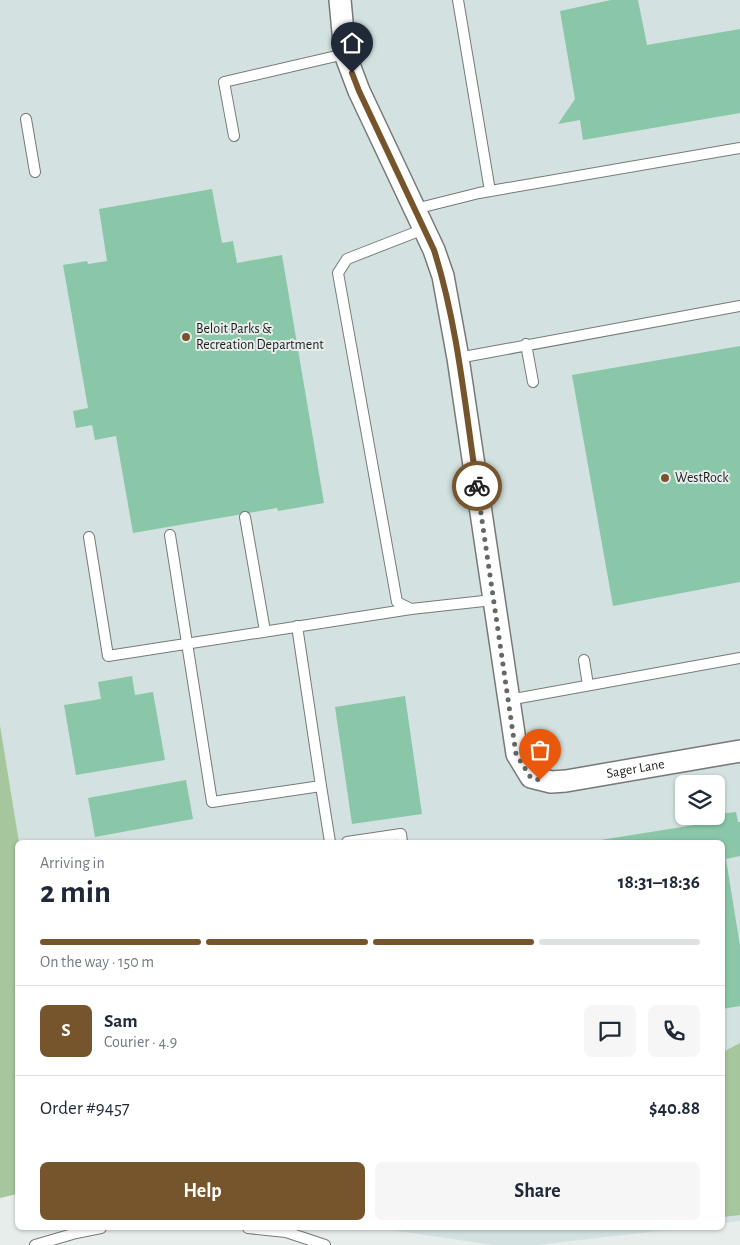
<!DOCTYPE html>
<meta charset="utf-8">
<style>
:root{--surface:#fff;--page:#f6f6f7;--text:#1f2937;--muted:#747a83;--line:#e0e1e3;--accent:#76552c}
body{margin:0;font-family:"Alegreya Sans",sans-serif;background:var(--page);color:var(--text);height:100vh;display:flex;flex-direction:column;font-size:19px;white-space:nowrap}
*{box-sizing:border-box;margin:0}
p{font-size:16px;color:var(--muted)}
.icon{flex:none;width:28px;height:28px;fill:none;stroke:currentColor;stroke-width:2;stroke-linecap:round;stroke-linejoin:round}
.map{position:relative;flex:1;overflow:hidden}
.drawer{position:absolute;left:15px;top:840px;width:710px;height:390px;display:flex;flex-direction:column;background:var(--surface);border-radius:8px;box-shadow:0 1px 4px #0004}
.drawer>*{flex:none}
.tools{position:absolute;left:675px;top:775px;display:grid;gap:10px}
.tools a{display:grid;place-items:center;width:50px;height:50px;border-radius:8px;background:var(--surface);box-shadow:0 1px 4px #0004;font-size:25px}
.pin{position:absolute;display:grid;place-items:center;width:42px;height:42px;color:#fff;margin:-51px -21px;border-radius:50% 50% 50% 0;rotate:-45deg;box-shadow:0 0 5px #0007}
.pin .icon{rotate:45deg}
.courier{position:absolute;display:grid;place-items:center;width:50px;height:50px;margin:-25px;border:4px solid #76552c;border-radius:50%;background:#fff;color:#222;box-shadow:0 1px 6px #0007}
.overview em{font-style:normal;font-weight:700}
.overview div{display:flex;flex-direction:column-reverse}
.overview{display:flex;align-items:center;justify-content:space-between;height:85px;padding:0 25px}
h1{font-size:32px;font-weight:700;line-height:38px}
.bar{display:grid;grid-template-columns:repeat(4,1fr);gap:8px 5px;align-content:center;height:60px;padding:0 25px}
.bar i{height:6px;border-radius:4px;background:var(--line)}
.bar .active{background:var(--accent)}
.bar p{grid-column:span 4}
.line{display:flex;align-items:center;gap:12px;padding:0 25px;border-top:1px solid var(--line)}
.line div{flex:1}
.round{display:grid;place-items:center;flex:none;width:52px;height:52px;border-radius:8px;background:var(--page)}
.button{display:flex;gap:10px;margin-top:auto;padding:10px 25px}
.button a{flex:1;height:58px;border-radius:8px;background:var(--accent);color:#fff;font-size:20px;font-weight:700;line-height:58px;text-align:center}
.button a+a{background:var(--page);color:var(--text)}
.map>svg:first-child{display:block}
.built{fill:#d3e2e0;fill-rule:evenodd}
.green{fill:#a6c79d}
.building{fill:#89c7a8}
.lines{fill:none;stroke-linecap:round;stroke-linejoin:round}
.service-casing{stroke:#757a79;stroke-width:12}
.minor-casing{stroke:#757a79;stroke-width:24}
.service{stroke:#fff;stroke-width:10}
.minor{stroke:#fff;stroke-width:21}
.done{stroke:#646866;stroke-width:5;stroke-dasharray:0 9}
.route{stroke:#76552c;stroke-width:6}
.poi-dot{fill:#76552c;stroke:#e6edeb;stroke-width:2}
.labels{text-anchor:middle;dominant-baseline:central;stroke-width:4;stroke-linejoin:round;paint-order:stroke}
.poi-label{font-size:14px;fill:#1e201f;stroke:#e6edeb;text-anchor:start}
.street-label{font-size:14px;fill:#1e201f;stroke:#e6edeb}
</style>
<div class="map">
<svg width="740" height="1245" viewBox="0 0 740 1245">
<rect width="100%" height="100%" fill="#e6edeb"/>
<path class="built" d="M0,0h740v1221l-17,2 -1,-381h-703l-19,-117zM684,784h32v32h-32z
M378,1228h305l-145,17h-45z"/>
<path class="green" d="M0,725l19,117h-1l-1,352 -17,4z
M740,1043v172l-17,2v-165z"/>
<path class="building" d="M611,0h27l9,45 93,-16v84l-157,27 -3,-20 -22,4 17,-25 -15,-88z
M212,189l10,54 11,-2 4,22 45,-8 42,248 -46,8 -1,-3 -144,25 -17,-97 -21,4 -3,-15 -16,3 -3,-17 15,-3 -25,-143 24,-4 1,3 19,-3 -8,-52z
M740,346v236l-127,24 -41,-231z
M132,676l3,19 18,-3 12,68 -89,15 -12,-70 37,-6 -3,-17z
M405,696l17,118 -70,10 -17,-117z
M186,780l7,39 -98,18 -7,-39z
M736,812l2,10h2v34l-14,3 14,87v60l-18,3v-167l-128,-1 126,-20 -1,-7z"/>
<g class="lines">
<g class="service-casing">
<path id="service" d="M458,0l32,191
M26,119l9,53
M234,136l-10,-54 121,-28
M415,209l64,-16 261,-45
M424,229l-77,30 -9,14 59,329 14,7 82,-9
M526,344l7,38
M458,358l282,-52
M245,517l20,114
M170,535l42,267 109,-16 -24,-160
M89,537l19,119 303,-47
M584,660l4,25
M508,700l232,-42
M321,786l9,56
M347,842l54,-8 1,8
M248,1228l38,4 39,13
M35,1245l41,-12 25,-5"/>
</g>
<g class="minor-casing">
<g id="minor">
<path id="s1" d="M340,0l5,54 14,37 75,159 9,26 15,82 59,396 14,23 20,5 15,-1 174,-30"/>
</g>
</g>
<use href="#service" class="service"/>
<use href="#minor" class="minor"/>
</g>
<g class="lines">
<path class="done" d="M477,486l39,268 15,24 9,2"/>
<path class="route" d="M352,73l7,18 75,159c24,76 31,157 43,236"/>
</g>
<g class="poi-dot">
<circle cx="186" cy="337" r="5"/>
<circle cx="665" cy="478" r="5"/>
</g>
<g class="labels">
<g class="poi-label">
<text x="196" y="329">Beloit Parks &amp;<tspan x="196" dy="16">Recreation Department</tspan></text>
<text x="675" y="478">WestRock</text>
</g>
<g class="street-label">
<text stroke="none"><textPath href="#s1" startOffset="914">Sager Lane</textPath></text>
</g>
</g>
</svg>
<div class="tools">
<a><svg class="icon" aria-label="layers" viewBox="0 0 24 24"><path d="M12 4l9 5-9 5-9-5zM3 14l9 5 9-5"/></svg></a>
</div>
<div class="pin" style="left:540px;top:780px;background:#ea580c"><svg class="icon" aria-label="bag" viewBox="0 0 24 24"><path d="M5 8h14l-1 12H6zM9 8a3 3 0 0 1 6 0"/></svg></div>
<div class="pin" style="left:352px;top:73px;background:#1f2937"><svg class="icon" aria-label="home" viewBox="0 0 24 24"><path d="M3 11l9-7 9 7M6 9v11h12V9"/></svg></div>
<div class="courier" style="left:477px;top:486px"><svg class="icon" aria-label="bike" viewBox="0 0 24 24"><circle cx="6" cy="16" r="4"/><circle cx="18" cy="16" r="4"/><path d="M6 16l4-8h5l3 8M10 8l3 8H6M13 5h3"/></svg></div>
<section class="drawer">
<div class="overview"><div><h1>2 min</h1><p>Arriving in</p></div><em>18:31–18:36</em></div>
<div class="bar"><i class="active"></i><i class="active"></i><i class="active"></i><i></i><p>On the way · 150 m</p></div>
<div class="line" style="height:90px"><b class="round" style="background:var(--accent);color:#fff">S</b><div><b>Sam</b><p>Courier · 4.9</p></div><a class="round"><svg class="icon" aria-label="chat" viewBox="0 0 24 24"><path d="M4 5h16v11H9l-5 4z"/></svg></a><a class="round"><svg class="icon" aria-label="phone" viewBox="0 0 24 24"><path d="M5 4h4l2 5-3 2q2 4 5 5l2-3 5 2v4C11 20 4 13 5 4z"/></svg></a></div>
<div class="line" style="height:65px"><div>Order #9457</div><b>$40.88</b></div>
<div class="button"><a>Help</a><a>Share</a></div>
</section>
</div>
